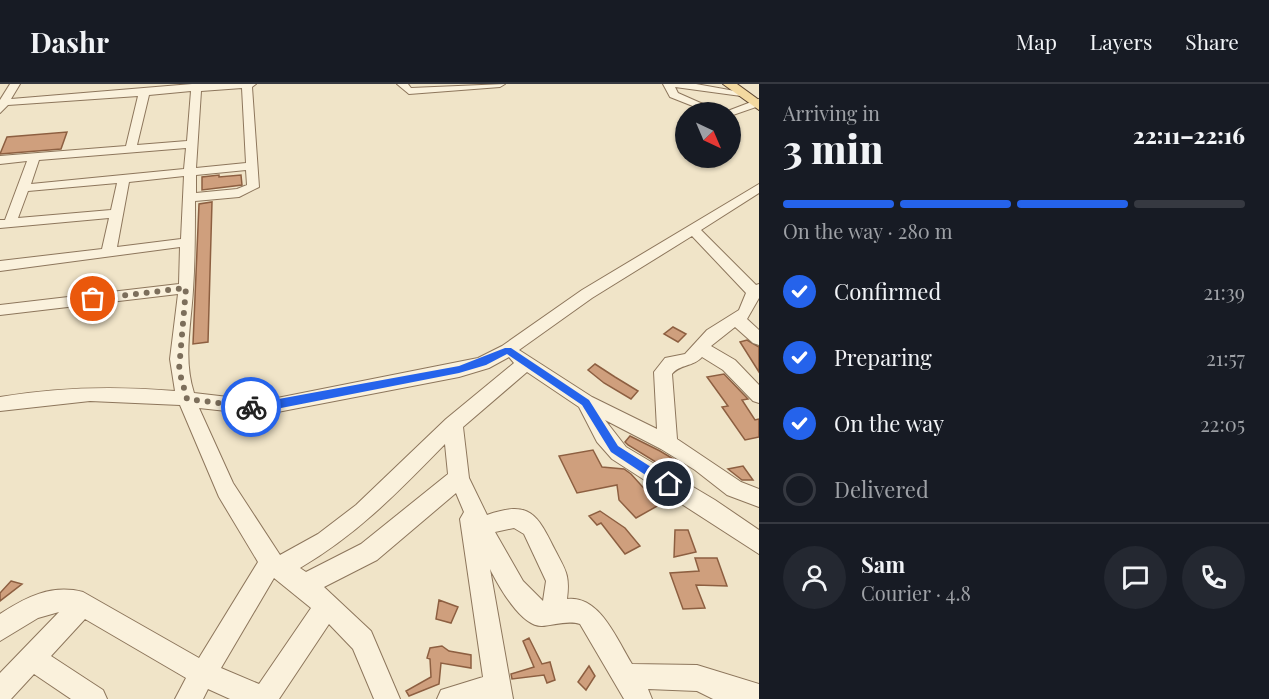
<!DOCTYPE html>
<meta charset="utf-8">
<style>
:root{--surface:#171b24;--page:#242831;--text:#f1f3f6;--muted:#9ea1a6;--line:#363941;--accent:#2563eb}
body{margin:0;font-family:"Playfair Display",serif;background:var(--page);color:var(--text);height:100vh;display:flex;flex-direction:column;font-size:22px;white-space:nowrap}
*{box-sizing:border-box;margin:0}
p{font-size:20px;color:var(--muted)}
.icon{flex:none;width:33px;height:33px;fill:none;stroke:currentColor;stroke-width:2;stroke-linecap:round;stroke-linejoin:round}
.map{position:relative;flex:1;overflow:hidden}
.panel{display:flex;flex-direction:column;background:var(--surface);width:510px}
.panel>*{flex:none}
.needle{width:39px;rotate:136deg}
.fabs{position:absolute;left:675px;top:18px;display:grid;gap:12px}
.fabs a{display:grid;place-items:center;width:66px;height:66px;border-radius:50%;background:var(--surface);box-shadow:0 2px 4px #0004;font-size:30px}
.pin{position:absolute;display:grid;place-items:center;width:51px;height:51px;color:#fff;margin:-26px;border:3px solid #fff;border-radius:50%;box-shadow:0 2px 6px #0007}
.courier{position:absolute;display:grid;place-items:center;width:60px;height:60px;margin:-30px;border:4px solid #2563eb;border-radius:50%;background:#fff;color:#222;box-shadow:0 2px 8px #0007}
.head em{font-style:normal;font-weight:800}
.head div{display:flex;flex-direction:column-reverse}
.head{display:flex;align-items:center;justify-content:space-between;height:102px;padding:0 24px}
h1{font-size:39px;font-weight:800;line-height:45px}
.bar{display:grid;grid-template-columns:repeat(4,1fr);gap:9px 6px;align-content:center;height:72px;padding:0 24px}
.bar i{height:8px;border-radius:4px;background:var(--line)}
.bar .active{background:var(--accent)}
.bar p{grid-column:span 4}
.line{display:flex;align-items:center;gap:15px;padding:0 24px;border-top:2px solid var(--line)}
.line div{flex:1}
.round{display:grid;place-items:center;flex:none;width:63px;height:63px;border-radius:32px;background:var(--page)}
ol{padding:0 24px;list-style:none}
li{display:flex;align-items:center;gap:18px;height:66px}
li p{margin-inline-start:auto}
li .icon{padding:6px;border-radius:50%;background:var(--accent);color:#fff;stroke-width:4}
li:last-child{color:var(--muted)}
li i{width:33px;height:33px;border:3px solid var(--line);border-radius:50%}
header{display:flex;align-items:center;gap:36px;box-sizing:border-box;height:84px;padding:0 30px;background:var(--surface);border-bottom:2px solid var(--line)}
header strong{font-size:28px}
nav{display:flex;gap:33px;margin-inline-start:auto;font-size:21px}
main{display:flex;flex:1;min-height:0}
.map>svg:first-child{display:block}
.building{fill:#cf9f7d;stroke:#8d5f41;stroke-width:1.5}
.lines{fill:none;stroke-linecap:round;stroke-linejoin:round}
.minor-casing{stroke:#8d765c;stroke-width:2}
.major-casing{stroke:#5b4430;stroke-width:2}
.minor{fill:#faf1dc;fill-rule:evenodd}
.major{fill:#f3d9a0;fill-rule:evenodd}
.route{fill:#2563eb}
.done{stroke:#7c6e5b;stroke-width:6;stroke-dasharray:0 10.8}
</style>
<header>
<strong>Dashr</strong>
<nav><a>Map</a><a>Layers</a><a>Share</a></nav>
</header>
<main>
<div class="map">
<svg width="759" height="615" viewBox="0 0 759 615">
<rect width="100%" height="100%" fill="#f0e4c8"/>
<path class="building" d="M67,48l-6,17 -61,5 7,-17z
M219,91v2l22,-2 1,10 -40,5v-13z
M212,118l-4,140 -15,2 6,-140z
M673,243l13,7 -8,8 -14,-8z
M747,256l12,7v25l-19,-30z
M595,280l20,13 23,14 -7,8 -27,-16 -16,-13z
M724,290l24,25 -6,1 13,20 4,-1v18l-14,3 -23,-33 6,-1 -21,-29z
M630,352l30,15 15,9 -8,9 -39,-24 -3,-3z
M593,366l9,17 22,2 7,5 28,31 -23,13 -17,-18 -2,-15 -40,8 -18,-37z
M743,382l10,14h-11l-14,-11z
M600,427l25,17 15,18 -15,8 -24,-31 -4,2 -8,-9z
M675,446h13l8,22 -22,5z
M695,474h22l10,28 -31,-1 9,23 -22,1 -13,-36 29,-2z
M11,497l11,3 -22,17v-8z
M439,516l19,7 -7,16 -15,-4z
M529,554l13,26 8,-2 5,18 -8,3 -3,-8 -32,4 -1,-5 23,-7 -11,-26z
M442,562l7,5 22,4v13l-30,-5 -2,21 -30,12 -3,-5 25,-14 -1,-18 -3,-1 3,-10z
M589,582l6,10 -9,14 -8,-8z"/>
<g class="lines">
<g class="minor-casing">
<path id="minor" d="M10,0h10l-9,15 181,-15h64l-4,3 7,100 -20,10 -44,4c0,30 0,59 -2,89 -2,35 -10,69 1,103l68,8 216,-43 24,-12 80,-56 177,-106v9l-58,37 55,55 3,-1v14l-12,21 12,11v15l-6,-2 -18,-16 -24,19 24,14 24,25v18l-6,-2 -30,-31 -21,-13c-9,10 -22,7 -30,17l5,65 64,43 18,7v18l-32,-12 -32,-25 -34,-21 -56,-29 21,27 89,53 44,30v24l-147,-95 -15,-17 -18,-35 -52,-35 -64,55 6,51 18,37c43,-15 50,-1 68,35 11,21 15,25 12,49 33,-4 50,41 65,65l65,1 62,19v15h-46l-16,-8 -49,-2 4,10h-28l-44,-75c-12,-4 -26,1 -38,2 -21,1 -44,-41 -52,-57l23,130h-76l4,-9 42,-13 -23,-158 4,-7 -8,-19 -79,67 -53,27 47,44 29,68h-26l-21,-50 -24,-25 -50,75h-49l-22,-10 -5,10h-28l11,-21 -101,-59 -34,37 52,34 4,9h-36l-37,-25 -23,25h-11v-26l59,-61 -21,6 -38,23v-27c26,-17 51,-30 83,-22l116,66 59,-96 -39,-65 -39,-92 -90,-4 -90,10v-14c59,-10 116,-11 175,-6l-5,-32 8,-65 -178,21v-10l179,-21 1,-37 -180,24v-10l102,-12 7,-31 -109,10v-8h5l22,-59 -27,3v-8l126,-10 12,-50 -130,9 -8,8v-13zM242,4l4,75 -50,5 5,-77zM191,7l-4,50 -50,4 12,-50zM186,64l-2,21 -153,15 8,-24zM246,86l1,15 -10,4 -41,4v-18zM184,92l-3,63 -64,8 12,-65zM117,99l-6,27 -93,8 10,-27zM692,152l54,57 -7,17 -32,20 -22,24 -20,4 -11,14 3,57 -65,-32 -73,-47 73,-52zM509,273l5,6 -68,56 -90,86 -38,29 -38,21 -47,-72 -34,-75 63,7 197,-38 30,-9zM445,360l3,30 -87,70 -55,28 -6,-4c59,-35 98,-76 145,-124zM514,444l10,6 22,47 -3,20 -20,-20 -28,-49zM274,494l37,30 -52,76 -38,-16z
M397,0h11l3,4 94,-4 -5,3 -91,7z
M663,0h33l50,9 -5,3 -66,-9 3,6 43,19h-13l-38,-15z
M759,15v7l-29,10v-4h-5z"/>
</g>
<g class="major-casing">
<path id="major" d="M723,0h14l22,16v10z"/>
</g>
<use href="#minor" class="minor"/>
<use href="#major" class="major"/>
</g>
<path class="route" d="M505,264h6l78,52 29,46 55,35v7h-8l-54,-36 -29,-47 -75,-51 -21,11 -27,8 -183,36 -25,2 -5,-4 5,-3 208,-38z"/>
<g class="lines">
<path class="done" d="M93,215l93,-11 -7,82 8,29 64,8"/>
</g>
</svg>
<div class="fabs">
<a><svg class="needle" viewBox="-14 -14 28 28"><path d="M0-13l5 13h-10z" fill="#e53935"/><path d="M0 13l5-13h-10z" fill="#9ea1a6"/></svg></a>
</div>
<div class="pin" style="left:93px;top:215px;background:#ea580c"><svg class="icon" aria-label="bag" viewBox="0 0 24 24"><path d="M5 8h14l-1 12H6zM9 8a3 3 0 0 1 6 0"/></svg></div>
<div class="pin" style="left:669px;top:400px;background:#1f2937"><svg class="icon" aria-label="home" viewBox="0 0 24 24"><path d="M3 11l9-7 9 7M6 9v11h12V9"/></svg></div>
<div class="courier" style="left:251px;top:323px"><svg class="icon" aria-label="bike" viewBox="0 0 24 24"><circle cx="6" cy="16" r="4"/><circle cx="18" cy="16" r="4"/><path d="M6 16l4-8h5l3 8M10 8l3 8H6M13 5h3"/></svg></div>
</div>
<section class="panel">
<div class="head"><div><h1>3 min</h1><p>Arriving in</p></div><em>22:11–22:16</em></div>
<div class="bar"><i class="active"></i><i class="active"></i><i class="active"></i><i></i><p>On the way · 280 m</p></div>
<ol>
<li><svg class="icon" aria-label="check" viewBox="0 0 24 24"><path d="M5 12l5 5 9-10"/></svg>Confirmed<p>21:39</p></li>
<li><svg class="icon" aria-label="check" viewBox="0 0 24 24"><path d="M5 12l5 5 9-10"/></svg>Preparing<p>21:57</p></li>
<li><svg class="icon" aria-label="check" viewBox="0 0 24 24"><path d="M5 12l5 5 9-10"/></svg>On the way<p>22:05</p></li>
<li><i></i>Delivered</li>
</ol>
<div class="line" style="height:108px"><a class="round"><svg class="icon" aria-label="person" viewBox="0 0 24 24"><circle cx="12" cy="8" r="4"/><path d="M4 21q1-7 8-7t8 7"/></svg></a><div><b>Sam</b><p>Courier · 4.8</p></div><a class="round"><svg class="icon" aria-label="chat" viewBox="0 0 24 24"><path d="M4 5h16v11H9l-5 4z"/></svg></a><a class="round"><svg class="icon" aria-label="phone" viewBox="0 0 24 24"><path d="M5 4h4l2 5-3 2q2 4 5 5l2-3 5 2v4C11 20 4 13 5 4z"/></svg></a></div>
</section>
</main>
